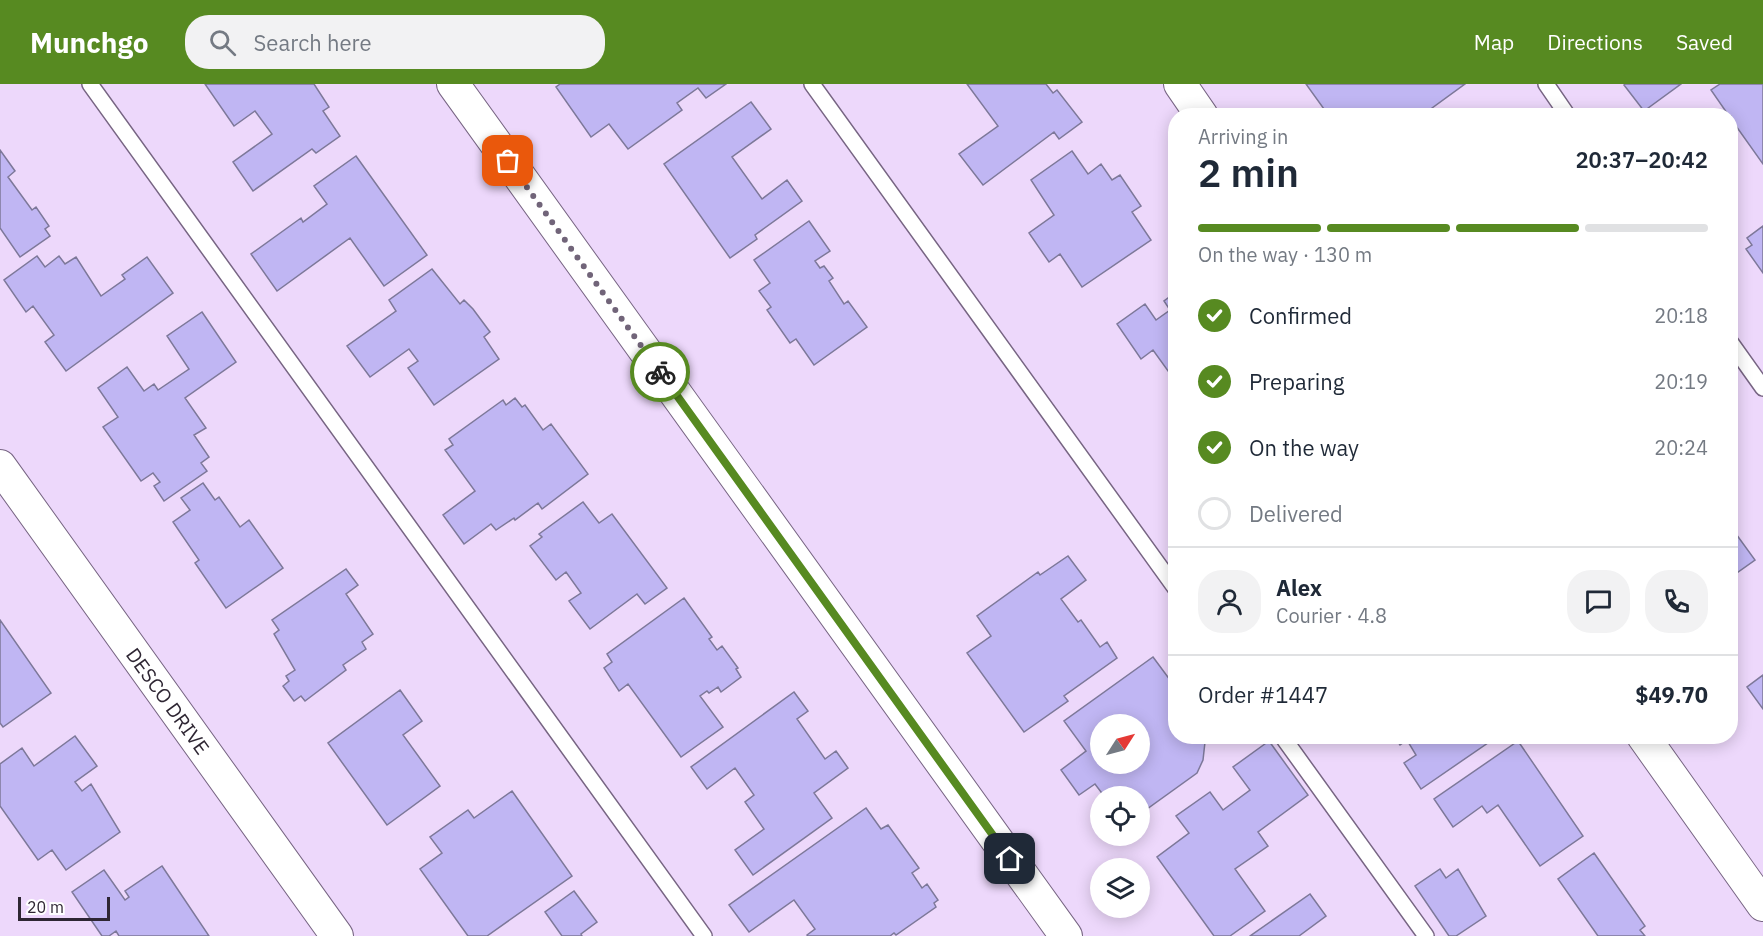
<!DOCTYPE html>
<meta charset="utf-8">
<style>
:root{--surface:#fff;--page:#f2f2f3;--text:#1f2937;--muted:#747a83;--line:#e0e1e3;--accent:#578a21}
body{margin:0;font-family:"IBM Plex Sans",sans-serif;background:var(--page);color:var(--text);height:100vh;display:flex;flex-direction:column;font-size:22px;white-space:nowrap}
*{box-sizing:border-box;margin:0}
p{font-size:20px;color:var(--muted)}
.icon{flex:none;width:33px;height:33px;fill:none;stroke:currentColor;stroke-width:2;stroke-linecap:round;stroke-linejoin:round}
.map{position:relative;flex:1;overflow:hidden}
.drawer{position:absolute;left:1168px;top:24px;width:570px;height:636px;display:flex;flex-direction:column;background:var(--surface);border-radius:24px;box-shadow:0 3px 15px #0003}
.drawer>*{flex:none}
.needle{width:39px;rotate:54deg}
.fabs{position:absolute;left:1090px;top:630px;display:grid;gap:12px}
.fabs a{display:grid;place-items:center;width:60px;height:60px;border-radius:50%;background:var(--surface);box-shadow:0 3px 15px #0003;font-size:30px}
.scale{position:absolute;left:18px;bottom:15px;width:92px;box-sizing:border-box;padding-left:6px;border:3px solid #2e2633;border-top:0;font-size:16px;line-height:21px;white-space:nowrap;color:#2e2633;-webkit-text-stroke:4px #fff;paint-order:stroke}
.pin{position:absolute;display:grid;place-items:center;width:51px;height:51px;color:#fff;margin:-26px;border-radius:12px;box-shadow:0 3px 9px #0006}
.courier{position:absolute;display:grid;place-items:center;width:60px;height:60px;margin:-30px;border:4px solid #578a21;border-radius:50%;background:#fff;color:#222;box-shadow:0 2px 8px #0007}
.summary em{font-style:normal;font-weight:600}
.summary div{display:flex;flex-direction:column-reverse}
.summary{display:flex;align-items:center;justify-content:space-between;height:102px;padding:0 30px}
h1{font-size:39px;font-weight:600;line-height:45px}
.bar{display:grid;grid-template-columns:repeat(4,1fr);gap:9px 6px;align-content:center;height:72px;padding:0 30px}
.bar i{height:8px;border-radius:4px;background:var(--line)}
.bar .current{background:var(--accent)}
.bar p{grid-column:span 4}
.line{display:flex;align-items:center;gap:15px;padding:0 30px;border-top:2px solid var(--line)}
.line div{flex:1}
.round{display:grid;place-items:center;flex:none;width:63px;height:63px;border-radius:24px;background:var(--page)}
ol{padding:0 30px;list-style:none}
li{display:flex;align-items:center;gap:18px;height:66px}
li p{margin-inline-start:auto}
li .icon{padding:6px;border-radius:50%;background:var(--accent);color:#fff;stroke-width:4}
li:last-child{color:var(--muted)}
li i{width:33px;height:33px;border:3px solid var(--line);border-radius:50%}
header{display:flex;align-items:center;gap:36px;box-sizing:border-box;height:84px;padding:0 30px;background:var(--accent);color:#fff}
header strong{font-size:28px}
nav{display:flex;gap:33px;margin-inline-start:auto;font-size:21px}
.search{width:420px;height:54px;background:var(--page);display:flex;align-items:center;gap:15px;box-sizing:border-box;padding:0 21px;border-radius:24px;color:var(--muted);font-size:22px}
.map>svg:first-child{display:block}
.building{fill:#c0b6f3;stroke:#7d7899;stroke-width:1.5;fill-rule:evenodd}
.lines{fill:none;stroke-linecap:round;stroke-linejoin:round}
.service-casing{stroke:#776583;stroke-width:18}
.minor-casing{stroke:#776583;stroke-width:34}
.service{stroke:#fff;stroke-width:15}
.minor{stroke:#fff;stroke-width:32}
.done{stroke:#716479;stroke-width:6;stroke-dasharray:0 10.8}
.route{stroke:#578a21;stroke-width:8}
.labels{text-anchor:middle;dominant-baseline:central;stroke-width:6;stroke-linejoin:round;paint-order:stroke}
.street-label{font-size:20px;fill:#2e2633;stroke:#fff}
</style>
<header>
<strong>Munchgo</strong>
<div class="search"><svg class="icon" aria-label="search" viewBox="0 0 24 24"><circle cx="10" cy="10" r="6"/><path d="M15 15l6 6"/></svg>Search here</div>
<nav><a>Map</a><a>Directions</a><a>Saved</a></nav>
</header>
<div class="map">
<svg width="1763" height="852" viewBox="0 0 1763 852">
<rect width="100%" height="100%" fill="#edd8fb"/>
<path class="building" d="M205,0h109l15,23 -6,4 17,25 -24,17 -4,-4 -59,42 -20,-29 39,-28 -17,-23 -21,15z
M560,0h166l-20,14 -8,-10 -21,15 5,7 -54,39 -19,-25 -18,13 -35,-50z
M967,0h79l7,9 4,-3 25,32 -23,17 -5,-7 -71,53 -24,-31 39,-28z
M1306,0h159l-44,32h-92z
M1625,0h56l-37,27 -20,-26z
M1720,0h43v80l-32,-45v-3h-2l-18,-26z
M751,18l20,27 -39,28 30,42 25,-19 15,21 -47,34 2,4 -27,19 -66,-94z
M0,66l15,21 -7,6 24,33 4,-3 13,19 -4,3 5,7 -30,21 -20,-29z
M1072,67l16,23 13,-10 11,16 8,-5 21,31 -9,6 19,28 -69,47 -22,-33 -11,8 -20,-29 25,-18 -23,-35z
M356,72l71,99 -43,31 -34,-48 -73,53 -26,-37 50,-36 2,4 24,-18 -13,-18z
M809,137l21,30 -15,10 5,7 4,-2 9,12 -4,3 15,23 4,-3 19,26 -53,38 -18,-26 -6,4 -23,-33 4,-3 -12,-16 11,-8 -16,-23z
M1763,142v47l-17,-24 6,-4 -5,-7z
M37,172l8,11 14,-11 6,8 11,-7 25,39 24,-17 -3,-4 25,-18 26,36 -107,78 -21,-29 9,-7 -21,-29 -7,6 -22,-32z
M432,185l28,35 4,-4 9,9 17,23 -6,5 15,22 -65,46 -26,-37 10,-7 -9,-12 -39,28 -23,-31 49,-35 -7,-11z
M1176,208v90l-23,-32 -12,9 -24,-35 28,-20 11,16 14,-10 -6,-9z
M202,228l34,50 -51,36 21,30 -12,7 15,22 -8,6 6,8 -43,30 -10,-15 6,-4 -7,-9 -12,8 -38,-54 15,-10 -20,-29 29,-21 17,24 10,-7 4,6 31,-21 -22,-33z
M515,314l7,9 3,-2 18,25 8,-6 37,50 -46,35 -4,-6 -23,17 -1,-2 -18,12 -5,-6 -27,20 -21,-29 32,-24 -30,-41 8,-5 -4,-6 54,-39 3,5z
M203,399l12,17 4,-3 21,30 9,-7 34,48 -57,40 -31,-45 4,-3 -26,-38 17,-12 -9,-12z
M583,418l16,21 13,-9 55,74 -22,16 -8,-10 -47,35 -21,-28 12,-8 -15,-21 -10,8 -26,-34 12,-9 -3,-3z
M1731,443l24,33 -24,17z
M1068,472l18,24 -25,19 17,23 3,-2 19,27 7,-5 10,16 -53,38 4,5 -44,31 -57,-79 24,-17 -14,-20 61,-44 2,3z
M346,485l12,16 -12,9 27,40 -11,8 4,7 -23,16 3,5 -41,31 -4,-5 -7,5 -11,-15 6,-5 -3,-5 9,-6 -21,-36 5,-4 -7,-10z
M684,514l28,39 -3,2 8,11 5,-4 16,22 -2,1 5,8 -20,15 -3,-5 -9,6 -2,-2 -7,5 23,31 -42,30 -53,-73 -9,7 -15,-23 8,-6 -5,-8z
M0,536l51,73 -48,34 -3,-4z
M1153,573l23,31v48h28l1,6 -2,18 -6,13 -57,41v-18h-36l-9,-12 -16,11 -18,-25 25,-19 -22,-30zM1101,640h39v40h-39z
M1763,591v34l-16,-22z
M400,606l22,31 -19,14 37,51 -53,39 -59,-82z
M794,608l14,19 -11,8 28,40 11,-8 12,17 -34,25 18,25 -79,57 -18,-25 29,-21 -19,-27 9,-7 -19,-27 -28,21 -16,-22z
M75,652l22,30 -22,16 7,9 9,-7 29,48 -54,38 -14,-20 -14,10 -38,-54v-42l22,-16 12,18z
M1394,652h104l-77,53 -17,-26 12,-8 -9,-15 -7,5z
M1269,657l39,54 -50,37 10,14 -33,23 30,42 -35,25h-16l-57,-79 32,-24 -13,-17 34,-24 13,18 27,-20 -17,-23z
M1518,657l65,95 -43,30 -42,-61 -11,8 -5,-7 -29,21 -19,-28z
M512,707l60,85 -85,60h-19l-48,-67 22,-16 -12,-16 38,-27 6,8z
M866,724l15,21 7,-4 31,43 -7,5 10,15 5,-4 11,16 -4,3 2,4 -40,28 -2,-2 -4,3h-82l-1,-1 8,-6 -21,-29 -45,32 -20,-27z
M1594,769l51,73 -5,4 5,6h-47l-40,-57z
M162,782l47,70h-90l-3,-5 -7,5h-7l-30,-44 32,-22 21,30 4,-3 -4,-6z
M1440,785l6,9 12,-9 28,47 -30,20h-7l-34,-50z
M574,807l23,31 -16,12 1,2h-20l-17,-24z
M1310,810l16,22 -27,20h-49z"/>
<g class="lines">
<g class="service-casing">
<path id="service" d="M90,0l614,852
M812,0l364,505
M1546,0l22,32
M1731,259l32,45
M1282,652l144,200"/>
</g>
<g class="minor-casing">
<path id="minor" d="M453,0l613,852
M1180,0l22,32
M0,382l337,470
M1643,652l120,169"/>
</g>
<use href="#service" class="service"/>
<use href="#minor" class="minor"/>
</g>
<g class="lines">
<path class="done" d="M508,77l152,211"/>
<path class="route" d="M660,288l350,487"/>
</g>
<g class="labels">
<g class="street-label">
<text transform="translate(168 617) rotate(54)">DESCO DRIVE</text>
</g>
</g>
</svg>
<div class="fabs">
<a><svg class="needle" viewBox="-14 -14 28 28"><path d="M0-13l5 13h-10z" fill="#e53935"/><path d="M0 13l5-13h-10z" fill="#747a83"/></svg></a>
<a><svg class="icon" aria-label="locate" viewBox="0 0 24 24"><circle cx="12" cy="12" r="6"/><path d="M12 2v4M12 18v4M2 12h4M18 12h4"/></svg></a>
<a><svg class="icon" aria-label="layers" viewBox="0 0 24 24"><path d="M12 4l9 5-9 5-9-5zM3 14l9 5 9-5"/></svg></a>
</div>
<div class="scale">20 m</div>
<div class="pin" style="left:508px;top:77px;background:#ea580c"><svg class="icon" aria-label="bag" viewBox="0 0 24 24"><path d="M5 8h14l-1 12H6zM9 8a3 3 0 0 1 6 0"/></svg></div>
<div class="pin" style="left:1010px;top:775px;background:#1f2937"><svg class="icon" aria-label="home" viewBox="0 0 24 24"><path d="M3 11l9-7 9 7M6 9v11h12V9"/></svg></div>
<div class="courier" style="left:660px;top:288px"><svg class="icon" aria-label="bike" viewBox="0 0 24 24"><circle cx="6" cy="16" r="4"/><circle cx="18" cy="16" r="4"/><path d="M6 16l4-8h5l3 8M10 8l3 8H6M13 5h3"/></svg></div>
<section class="drawer">
<div class="summary"><div><h1>2 min</h1><p>Arriving in</p></div><em>20:37–20:42</em></div>
<div class="bar"><i class="current"></i><i class="current"></i><i class="current"></i><i></i><p>On the way · 130 m</p></div>
<ol>
<li><svg class="icon" aria-label="check" viewBox="0 0 24 24"><path d="M5 12l5 5 9-10"/></svg>Confirmed<p>20:18</p></li>
<li><svg class="icon" aria-label="check" viewBox="0 0 24 24"><path d="M5 12l5 5 9-10"/></svg>Preparing<p>20:19</p></li>
<li><svg class="icon" aria-label="check" viewBox="0 0 24 24"><path d="M5 12l5 5 9-10"/></svg>On the way<p>20:24</p></li>
<li><i></i>Delivered</li>
</ol>
<div class="line" style="height:108px"><a class="round"><svg class="icon" aria-label="person" viewBox="0 0 24 24"><circle cx="12" cy="8" r="4"/><path d="M4 21q1-7 8-7t8 7"/></svg></a><div><b>Alex</b><p>Courier · 4.8</p></div><a class="round"><svg class="icon" aria-label="chat" viewBox="0 0 24 24"><path d="M4 5h16v11H9l-5 4z"/></svg></a><a class="round"><svg class="icon" aria-label="phone" viewBox="0 0 24 24"><path d="M5 4h4l2 5-3 2q2 4 5 5l2-3 5 2v4C11 20 4 13 5 4z"/></svg></a></div>
<div class="line" style="height:78px"><div>Order #1447</div><b>$49.70</b></div>
</section>
</div>
